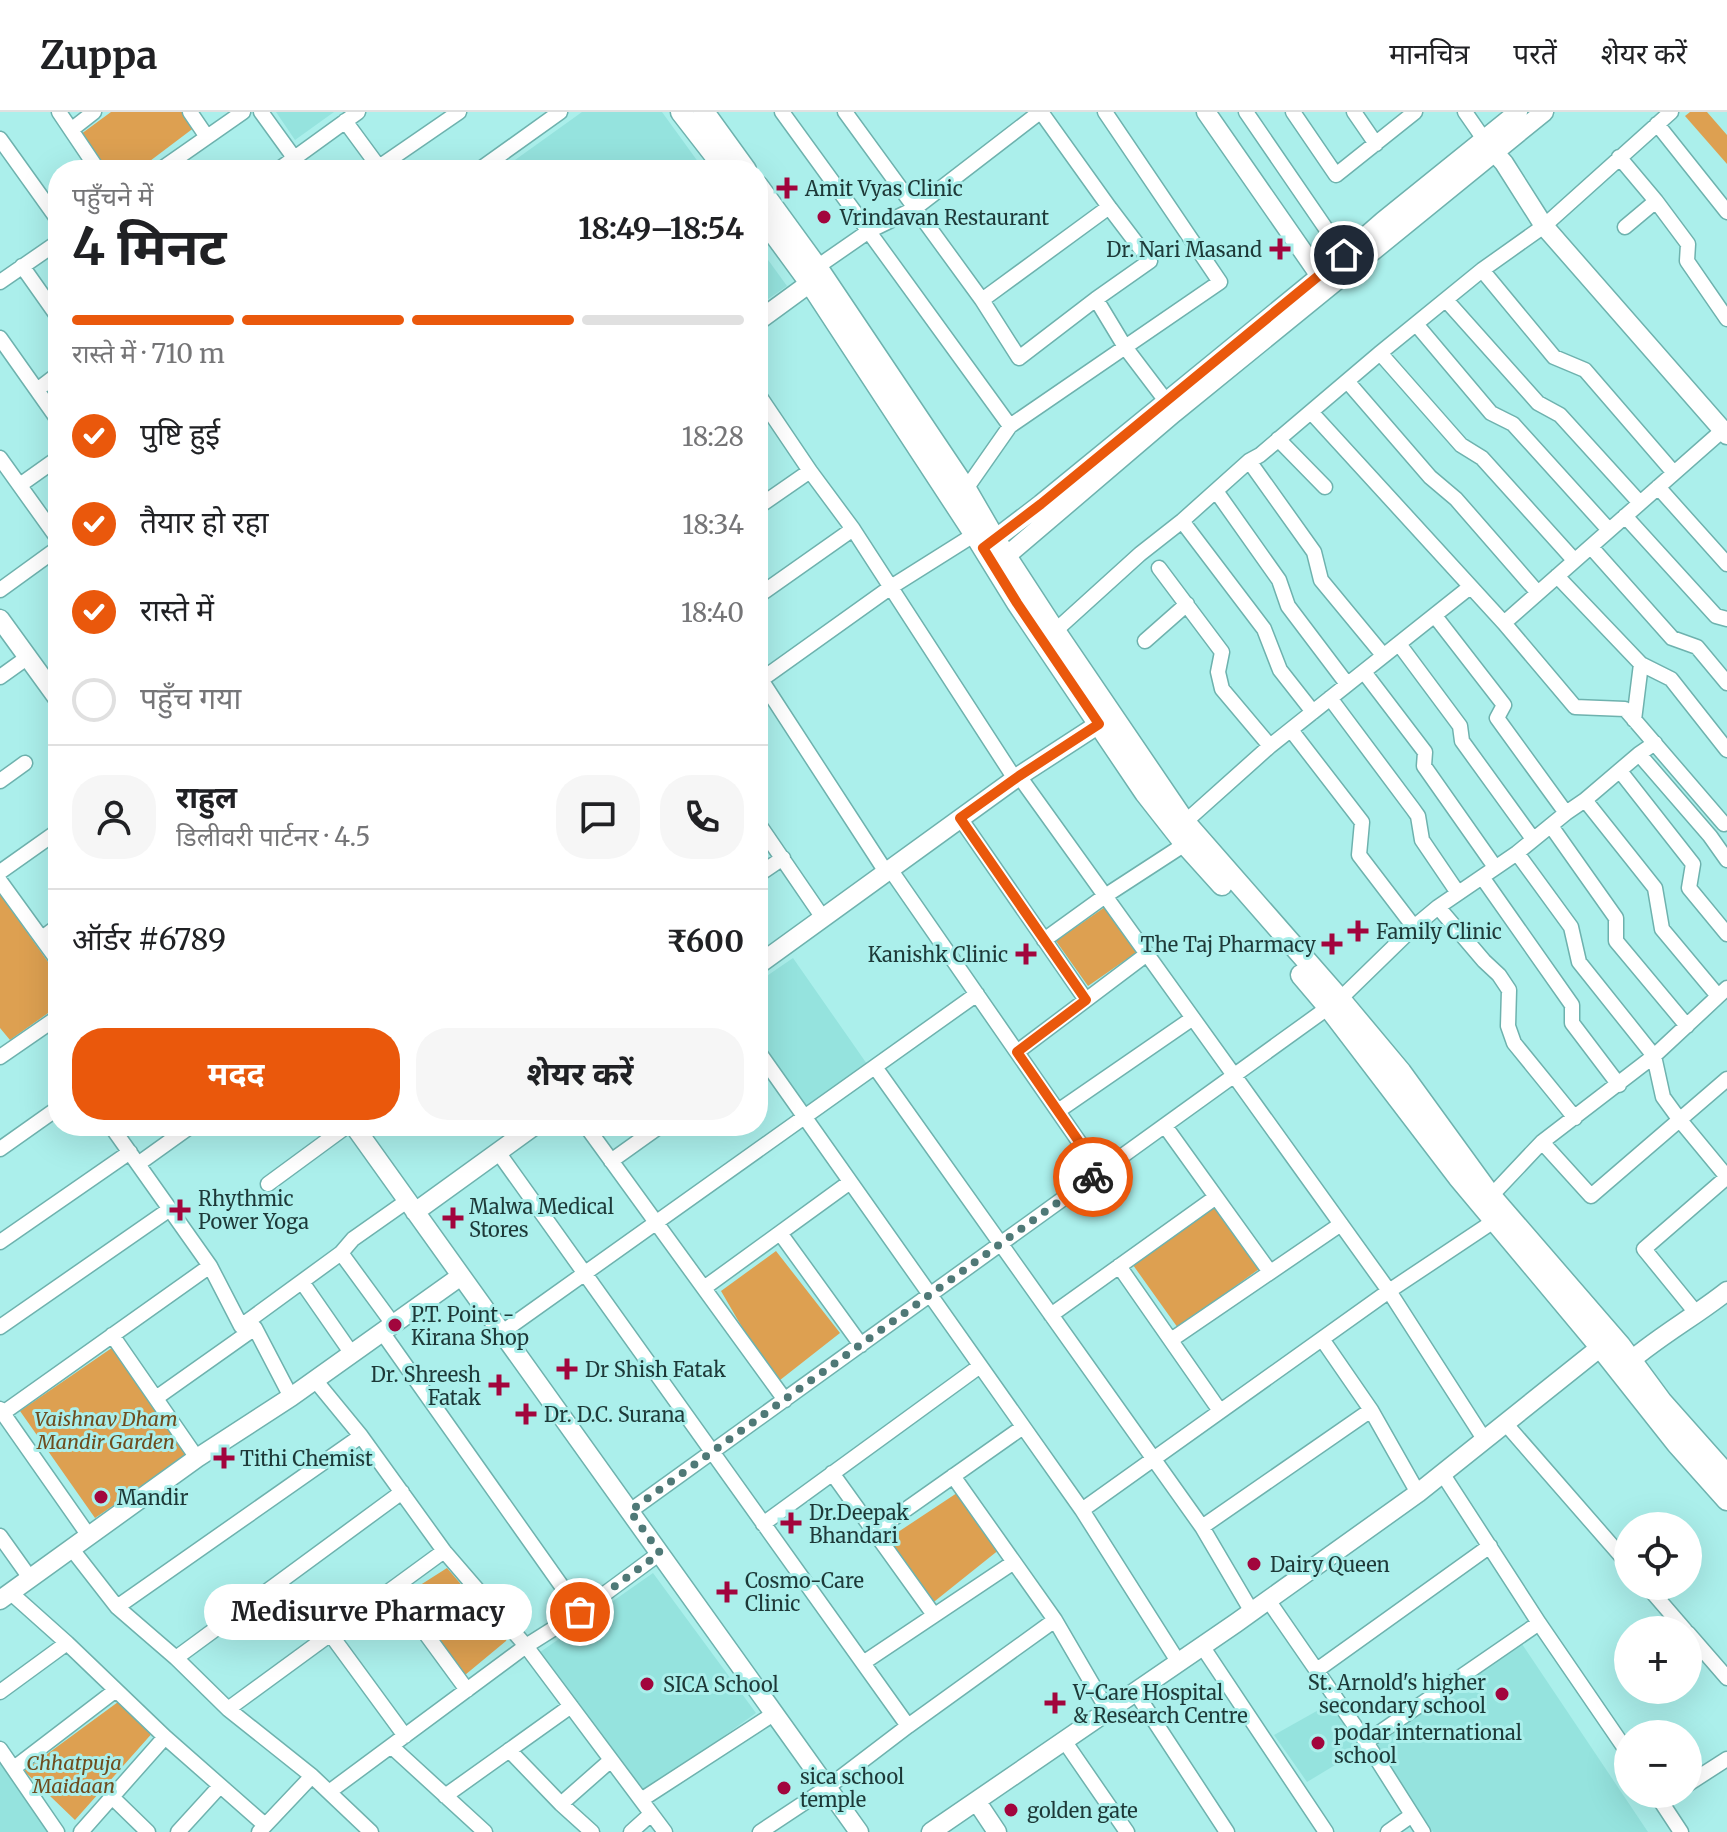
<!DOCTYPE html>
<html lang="hi">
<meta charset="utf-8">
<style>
:root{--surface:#fff;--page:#f6f6f6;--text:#202124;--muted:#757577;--line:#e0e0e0;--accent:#ea580c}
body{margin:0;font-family:Merriweather,"Noto Sans Devanagari",serif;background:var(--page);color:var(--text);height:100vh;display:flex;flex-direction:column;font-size:30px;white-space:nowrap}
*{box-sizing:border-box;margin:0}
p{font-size:26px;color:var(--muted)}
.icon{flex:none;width:44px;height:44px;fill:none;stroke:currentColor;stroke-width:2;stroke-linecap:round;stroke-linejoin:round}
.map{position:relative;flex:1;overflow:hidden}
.details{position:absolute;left:48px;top:48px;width:720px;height:976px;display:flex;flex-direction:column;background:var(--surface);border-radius:32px;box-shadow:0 8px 32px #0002}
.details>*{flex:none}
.tools{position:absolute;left:1614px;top:1400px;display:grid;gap:16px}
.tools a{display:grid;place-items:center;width:88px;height:88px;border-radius:50%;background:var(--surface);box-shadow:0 8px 32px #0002;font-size:40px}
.pin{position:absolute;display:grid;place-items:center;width:68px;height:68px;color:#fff;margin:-34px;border:4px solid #fff;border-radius:50%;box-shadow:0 2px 8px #0007}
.courier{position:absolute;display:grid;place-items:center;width:80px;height:80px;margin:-40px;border:6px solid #ea580c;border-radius:50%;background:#fff;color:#222;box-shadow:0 2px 10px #0007}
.bubble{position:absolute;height:56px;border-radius:28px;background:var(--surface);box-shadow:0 8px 32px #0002;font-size:26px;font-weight:700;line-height:56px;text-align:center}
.summary em{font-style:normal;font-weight:700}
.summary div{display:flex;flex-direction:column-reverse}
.summary{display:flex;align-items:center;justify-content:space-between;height:136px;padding:0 24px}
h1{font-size:52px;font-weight:700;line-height:60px}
.bar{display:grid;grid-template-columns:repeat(4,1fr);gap:12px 8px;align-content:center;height:96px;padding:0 24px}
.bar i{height:10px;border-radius:6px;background:var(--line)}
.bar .on{background:var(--accent)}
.bar p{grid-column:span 4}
.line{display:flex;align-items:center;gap:20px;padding:0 24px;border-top:2px solid var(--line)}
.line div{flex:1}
.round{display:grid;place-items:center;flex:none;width:84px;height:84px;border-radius:32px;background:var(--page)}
ol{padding:0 24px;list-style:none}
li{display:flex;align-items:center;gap:24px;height:88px}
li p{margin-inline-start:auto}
li .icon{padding:8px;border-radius:50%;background:var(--accent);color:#fff;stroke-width:4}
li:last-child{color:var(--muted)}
li i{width:44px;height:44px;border:4px solid var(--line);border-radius:50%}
.action{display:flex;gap:16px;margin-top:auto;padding:16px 24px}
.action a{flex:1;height:92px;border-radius:32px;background:var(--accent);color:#fff;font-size:32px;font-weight:700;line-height:92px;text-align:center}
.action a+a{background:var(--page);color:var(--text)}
header{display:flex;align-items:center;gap:48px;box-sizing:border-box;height:112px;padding:0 40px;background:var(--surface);border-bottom:2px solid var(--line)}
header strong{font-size:38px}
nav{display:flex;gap:44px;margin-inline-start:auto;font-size:28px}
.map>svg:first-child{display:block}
.built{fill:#95e3de}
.green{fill:#dda051}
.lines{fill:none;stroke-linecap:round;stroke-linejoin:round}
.minor-casing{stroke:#6eb2ae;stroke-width:17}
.tertiary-casing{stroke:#6eb2ae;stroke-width:21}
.secondary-casing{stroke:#6eb2ae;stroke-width:23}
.minor{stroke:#fff;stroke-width:14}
.tertiary{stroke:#fff;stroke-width:18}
.secondary{stroke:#fff;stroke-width:20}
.done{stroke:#4f7977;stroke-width:8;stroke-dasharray:0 14.4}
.route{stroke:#ea580c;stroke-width:10}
.poi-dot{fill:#a2053d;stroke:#abefeb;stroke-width:3}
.labels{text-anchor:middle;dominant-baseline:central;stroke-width:6;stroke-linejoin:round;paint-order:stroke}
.poi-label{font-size:20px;fill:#1d3938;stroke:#abefeb;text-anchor:start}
.park-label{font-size:20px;font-style:italic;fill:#6e4c1e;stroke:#abefeb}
</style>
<header>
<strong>Zuppa</strong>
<nav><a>मानचित्र</a><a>परतें</a><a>शेयर करें</a></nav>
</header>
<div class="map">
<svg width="1727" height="1720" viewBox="0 0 1727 1720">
<rect width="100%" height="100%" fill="#abefeb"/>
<path class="built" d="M276,0h58l-39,28z
M582,0h80l42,58h-203z
M758,134l29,40 -29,20z
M793,846l74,106 -70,49 -39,-56v-75z
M653,1461l103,140 -114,82 -106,-140z
M1522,1532l126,188h-215l-59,-89z
M1331,1591l29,47 -53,32 -33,-47z
M0,1644l53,76h-53z"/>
<path class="green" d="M111,0h73l11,15 -57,43h-38l-23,-33z
M1690,0h17l20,23v29l-42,-48z
M0,782l58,82v30l-48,34 -10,-12z
M1105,795l32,45 -49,34 -32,-45z
M1214,1095l45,62 -81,59 -45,-63z
M776,1139l64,82 -65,51 -54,-93z
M119,1231l73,106 -7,5 1,2 -91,62 -75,-107z
M960,1379l40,58 -70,56 -41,-67z
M447,1456l60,70 -1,3 -41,34 -62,-79z
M118,1590l37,28 -80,90 -51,-49z"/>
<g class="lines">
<g class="minor-casing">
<path id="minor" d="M59,0l39,58
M190,0l17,25
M261,0l42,58
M782,0l228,314 210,-144 -115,-170
M845,0l137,188 37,58 77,-59 54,-38 -41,-54 -68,-95
M1246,0l98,143
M1293,0l43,63 79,-63
M1354,0l22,32
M1465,0l25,36
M345,9l36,49
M1657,12l70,88
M71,18l23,-18
M0,27l58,81
M1619,45l37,44 32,43 -1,17 40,58
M379,55l80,-55
M160,58l83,-58
M278,58l80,-58
M479,58l81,-58
M1625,115l31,-26
M22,154l36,51
M1482,158l72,87 31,13 89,103
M814,164l3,-9 52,-36 45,-22 126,-97
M0,170l58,-40
M1096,187l29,48 41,54
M982,188l127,-93
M1446,188l92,103 22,12 80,88
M1416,212l75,89 22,11 96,106
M0,226l58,82
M1380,241l81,92 21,13 92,102
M1347,269l83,96 26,22 82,94
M37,278l21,-16
M758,282l52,77 43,58 162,250
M1311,300l193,211 71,84 50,2 99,115
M1278,327l47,48
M0,346l58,81
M1249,349l65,91 7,28 62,75
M20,373l38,-27
M1658,375l69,77
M966,377l44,-63
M1216,379l63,89 9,26 59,78
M758,395l52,-36
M1625,404l91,100 11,3
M1182,409l82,108 16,41 33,42
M1591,435l81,91 25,9 30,36
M1159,456l63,84 -4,20 4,17 48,57
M1557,464l84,88 30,15 56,71
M0,478l58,-42
M758,484l95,-67
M1435,504l69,89 -7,13 69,95
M1504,511l219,-193
M1055,519l85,-77 42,-33 67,-60 11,-6 120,-102 102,-83 62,-44 127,-114
M1145,529l42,-37
M1399,532l61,82 2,15 71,98
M1364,560l61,80 -1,14 71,101
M758,563l128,197
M0,565l28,-20
M758,570l133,-95 89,-56
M1330,586l83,111 5,7 4,24 36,53
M1634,608l7,-56
M1291,618l71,92 -3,33 55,72
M1639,642l71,82 17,24
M1620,659l73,93 -4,24 38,46
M1019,664l370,515 95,148
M0,669l25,-18
M1585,688l70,88 7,41 56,67
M960,706l126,182
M1185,710l85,-76 200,-159
M758,711l65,95
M1551,714l65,92v23l71,85
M1517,741l54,74 8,35 75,94 9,41 16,22 48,58
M890,757l210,303
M0,760l58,-41
M758,763l25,-17
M1482,765l90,128v18l47,62
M0,769l58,80
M1438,795l46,54 15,14 10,15 -1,36 6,17 61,75
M42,826l16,-12
M1044,828l61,-44 80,-52
M758,939l324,459 97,153
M1017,940l130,-98
M0,945l58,-40
M875,955l327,460 50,85
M1058,999l135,-93
M111,1014l99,140 31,60 14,2 36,69
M586,1014l199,274
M1165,1014l105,146
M1542,1030l49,54 136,-117
M0,1037l58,-41
M498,1040l410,574
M611,1049l49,-35
M138,1052l53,-38
M268,1072l79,-58
M1491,1084l51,-54 112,-86 73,-68
M780,1121l81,112
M0,1130l130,-90
M341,1141l12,-14 54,-38
M1119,1154l101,145
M302,1170l50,72
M704,1176l146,-106
M1697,1202l-53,-65 83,-72
M1051,1203l165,-118
M241,1214l100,-73 52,71
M0,1215l170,-118
M382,1220l198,280
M501,1221l476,-339
M112,1223l85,123
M1322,1227l49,71 47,83
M1171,1228l170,-116
M315,1268l46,56 83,115 82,95 139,186
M156,1286l99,-70
M0,1297l89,127
M3,1301l207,-147
M1505,1311l123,141
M832,1361l102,142
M1442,1361l97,150 89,130
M953,1364l102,144 53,91
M1082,1398l307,-219 105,-70
M630,1399l710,-512 74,-72 24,-20 79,-54 49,-40 19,-13 54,-46 16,-11
M763,1412l217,-158
M1202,1415l169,-117
M874,1420l149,-105
M0,1424l30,42
M71,1436l46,59 59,51 52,51 84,67 59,56
M1647,1474l38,44
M393,1477l74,101
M11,1481l56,50 98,94 100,88
M1268,1488l98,142 57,90
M117,1495l244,-171
M1688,1521l39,45
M331,1523l74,101
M1202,1534l124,186
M176,1546l226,-166
M863,1551l151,-101
M1317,1558l173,-124
M0,1580l67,-49
M1136,1581l91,139
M228,1597l216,-158
M1065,1630l62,90
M1366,1630l173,-119
M391,1634l94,86
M0,1637l57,83
M509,1638l52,54 31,28
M14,1656l102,-78
M1688,1672l39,-25
M329,1680l197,-146 54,-34 80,-59
M1656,1682l25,38
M445,1684l126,-90
M113,1686l35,34
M641,1688l134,-87
M561,1692l50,-44
M81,1720l84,-95
M178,1720l42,-46
M259,1720l53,-56
M631,1720l20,-18
M760,1720l68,-45 80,-61 147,-106
M1388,1720l24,-17"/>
</g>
<g class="tertiary-casing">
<path id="tertiary" d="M1206,0l114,164
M1495,41l9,10 40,63 183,209
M758,209l52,-38
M986,434l55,-42 279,-228 63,-55 135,-109
M997,452l177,-151 370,-301
M0,507l58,80
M758,853l261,-189 80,-52
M354,1014l505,706
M415,1100l119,-86
M1621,1257c31,-29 72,-51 106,-78
M0,1488l197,-142 94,-61 170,-121
M977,1690l20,30
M931,1720l305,-209 182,-130 194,-155"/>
</g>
<g class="secondary-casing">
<path id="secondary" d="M681,0l45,58
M704,0l42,58
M758,74l59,81 149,222 29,50 54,83 136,200 155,177 61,73 90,124 129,149 42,57 65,73
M758,100l52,71 165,252 42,68 128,190 40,51 37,41
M1301,863l28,33 129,169 143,171 76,96 50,56"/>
</g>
<use href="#minor" class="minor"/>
<use href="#tertiary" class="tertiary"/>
<use href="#secondary" class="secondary"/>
</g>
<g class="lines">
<path class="done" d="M580,1500l80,-59 -30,-42 463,-334"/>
<path class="route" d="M1093,1065l7,-5 -83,-120 69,-52 -126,-182 59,-42 80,-52 -82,-121 -34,-55 58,-44 303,-249"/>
</g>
<g class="poi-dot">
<path d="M783 64h8v8h8v8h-8v8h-8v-8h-8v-8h8z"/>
<circle cx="824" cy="105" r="8"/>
<path d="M1276 125h8v8h8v8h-8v8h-8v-8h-8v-8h8z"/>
<path d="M1354 807h8v8h8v8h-8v8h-8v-8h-8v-8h8z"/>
<path d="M1328 820h8v8h8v8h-8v8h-8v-8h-8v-8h8z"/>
<path d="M1022 830h8v8h8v8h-8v8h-8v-8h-8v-8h8z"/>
<path d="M176 1086h8v8h8v8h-8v8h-8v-8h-8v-8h8z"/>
<path d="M449 1094h8v8h8v8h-8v8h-8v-8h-8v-8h8z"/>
<circle cx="395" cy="1213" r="8"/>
<path d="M563 1245h8v8h8v8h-8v8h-8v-8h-8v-8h8z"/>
<path d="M495 1261h8v8h8v8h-8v8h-8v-8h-8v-8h8z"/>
<path d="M522 1290h8v8h8v8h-8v8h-8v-8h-8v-8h8z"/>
<path d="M220 1334h8v8h8v8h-8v8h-8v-8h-8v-8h8z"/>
<circle cx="101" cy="1385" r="8"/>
<path d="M787 1399h8v8h8v8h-8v8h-8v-8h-8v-8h8z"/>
<circle cx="1254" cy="1452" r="8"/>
<path d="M723 1468h8v8h8v8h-8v8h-8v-8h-8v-8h8z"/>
<circle cx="647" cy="1572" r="8"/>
<circle cx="1502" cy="1582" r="8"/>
<path d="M1051 1579h8v8h8v8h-8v8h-8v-8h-8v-8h8z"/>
<circle cx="1318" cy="1631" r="8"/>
<circle cx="784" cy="1676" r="8"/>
<circle cx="1011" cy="1698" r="8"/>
</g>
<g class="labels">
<g class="poi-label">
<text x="805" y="76">Amit Vyas Clinic</text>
<text x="840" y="105">Vrindavan Restaurant</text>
<text x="1262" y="137" text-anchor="end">Dr. Nari Masand</text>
<text x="1376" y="819">Family Clinic</text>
<text x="1316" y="832" text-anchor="end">The Taj Pharmacy</text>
<text x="1008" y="842" text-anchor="end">Kanishk Clinic</text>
<text x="198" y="1086">Rhythmic<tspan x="198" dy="23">Power Yoga</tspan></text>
<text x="469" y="1094">Malwa Medical<tspan x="469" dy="23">Stores</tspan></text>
<text x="411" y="1202">P.T. Point -<tspan x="411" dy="23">Kirana Shop</tspan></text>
<text x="585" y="1257">Dr Shish Fatak</text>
<text x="481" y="1262" text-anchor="end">Dr. Shreesh<tspan x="481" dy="23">Fatak</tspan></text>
<text x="544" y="1302">Dr. D.C. Surana</text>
<text x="240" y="1346">Tithi Chemist</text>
<text x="117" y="1385">Mandir</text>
<text x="809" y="1400">Dr.Deepak<tspan x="809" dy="23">Bhandari</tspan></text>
<text x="1270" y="1452">Dairy Queen</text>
<text x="745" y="1468">Cosmo-Care<tspan x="745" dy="23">Clinic</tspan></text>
<text x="1486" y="1570" text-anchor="end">St. Arnold's higher<tspan x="1486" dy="23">secondary school</tspan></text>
<text x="663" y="1572">SICA School</text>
<text x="1073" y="1580">V-Care Hospital<tspan x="1073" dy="23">&amp; Research Centre</tspan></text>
<text x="1334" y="1620">podar international<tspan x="1334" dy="23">school</tspan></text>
<text x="800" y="1664">sica school<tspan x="800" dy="23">temple</tspan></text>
<text x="1027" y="1698">golden gate</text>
</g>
<g class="park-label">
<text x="106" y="1306">Vaishnav Dham<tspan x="106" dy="23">Mandir Garden</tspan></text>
<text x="74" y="1650">Chhatpuja<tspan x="74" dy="23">Maidaan</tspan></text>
</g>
</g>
</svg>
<div class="tools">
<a><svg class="icon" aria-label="locate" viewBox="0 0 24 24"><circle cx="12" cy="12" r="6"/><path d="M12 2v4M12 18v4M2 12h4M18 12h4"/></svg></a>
<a>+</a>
<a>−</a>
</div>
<div class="pin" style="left:580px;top:1500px;background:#ea580c"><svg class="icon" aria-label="bag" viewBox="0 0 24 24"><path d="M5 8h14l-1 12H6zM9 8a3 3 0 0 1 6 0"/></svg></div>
<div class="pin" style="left:1344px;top:143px;background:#1f2937"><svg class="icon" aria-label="home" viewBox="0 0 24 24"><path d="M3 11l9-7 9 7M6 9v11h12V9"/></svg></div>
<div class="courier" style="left:1093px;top:1065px"><svg class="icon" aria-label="bike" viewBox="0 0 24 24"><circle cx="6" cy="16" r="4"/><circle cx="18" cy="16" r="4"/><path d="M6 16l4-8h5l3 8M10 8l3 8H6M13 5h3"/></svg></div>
<div class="bubble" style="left:204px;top:1472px;width:328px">Medisurve Pharmacy</div>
<section class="details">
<div class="summary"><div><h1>4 मिनट</h1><p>पहुँचने में</p></div><em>18:49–18:54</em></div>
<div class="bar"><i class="on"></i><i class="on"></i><i class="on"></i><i></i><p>रास्ते में · 710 m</p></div>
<ol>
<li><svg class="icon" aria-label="check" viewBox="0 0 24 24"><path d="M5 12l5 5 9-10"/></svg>पुष्टि हुई<p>18:28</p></li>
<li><svg class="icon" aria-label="check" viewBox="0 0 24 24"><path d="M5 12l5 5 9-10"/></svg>तैयार हो रहा<p>18:34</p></li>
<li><svg class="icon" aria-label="check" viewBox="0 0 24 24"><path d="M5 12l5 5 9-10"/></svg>रास्ते में<p>18:40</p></li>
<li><i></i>पहुँच गया</li>
</ol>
<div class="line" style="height:144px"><a class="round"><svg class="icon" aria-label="person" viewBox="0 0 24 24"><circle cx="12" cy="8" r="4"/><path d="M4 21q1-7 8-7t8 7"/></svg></a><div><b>राहुल</b><p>डिलीवरी पार्टनर · 4.5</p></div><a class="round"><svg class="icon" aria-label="chat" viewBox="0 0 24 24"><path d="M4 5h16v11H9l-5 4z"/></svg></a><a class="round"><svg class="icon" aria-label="phone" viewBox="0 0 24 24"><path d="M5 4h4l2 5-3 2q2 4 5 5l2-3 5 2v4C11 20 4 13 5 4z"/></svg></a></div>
<div class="line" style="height:104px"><div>ऑर्डर #6789</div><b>₹600</b></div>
<div class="action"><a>मदद</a><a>शेयर करें</a></div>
</section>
</div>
